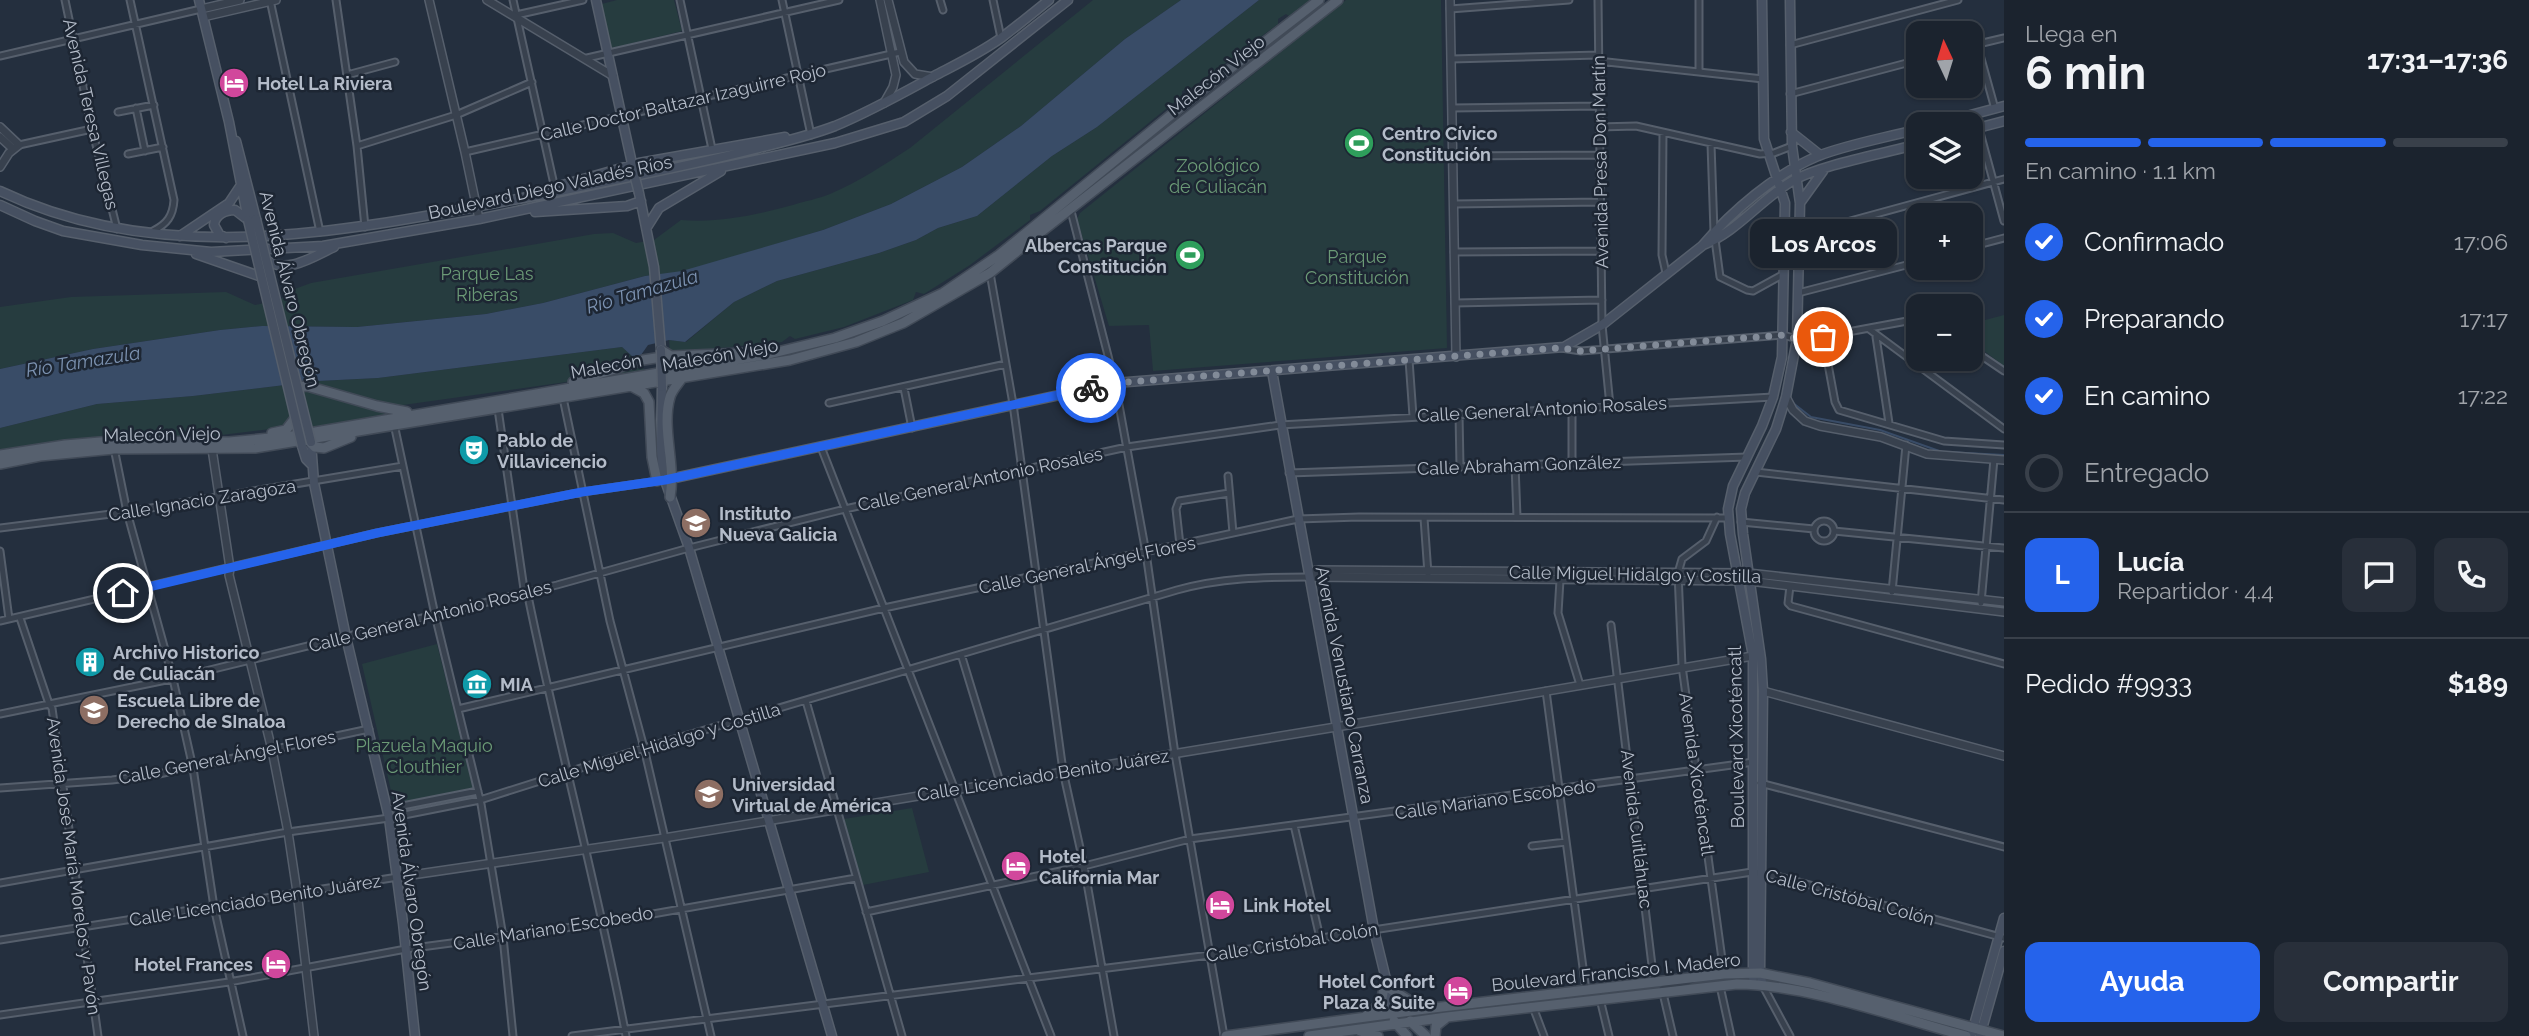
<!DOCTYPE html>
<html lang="es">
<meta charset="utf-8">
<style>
:root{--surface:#1b232e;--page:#282f3a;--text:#f1f3f6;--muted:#a0a4aa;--line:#39404a;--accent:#2563eb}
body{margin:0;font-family:Raleway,sans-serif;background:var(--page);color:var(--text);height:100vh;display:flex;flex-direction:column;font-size:26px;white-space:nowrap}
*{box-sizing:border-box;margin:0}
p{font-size:23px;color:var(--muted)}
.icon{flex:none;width:38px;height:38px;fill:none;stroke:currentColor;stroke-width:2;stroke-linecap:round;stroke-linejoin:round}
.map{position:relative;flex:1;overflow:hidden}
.sheet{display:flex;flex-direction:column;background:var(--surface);width:525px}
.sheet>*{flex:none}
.needle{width:46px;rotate:356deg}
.controls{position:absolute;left:1906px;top:21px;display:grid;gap:14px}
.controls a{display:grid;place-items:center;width:77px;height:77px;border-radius:14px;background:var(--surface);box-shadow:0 2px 5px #0004,0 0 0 2px var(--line);font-size:35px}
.pin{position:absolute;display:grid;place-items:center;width:60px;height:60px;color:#fff;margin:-30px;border:4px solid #fff;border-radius:50%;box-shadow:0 2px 7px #0007}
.courier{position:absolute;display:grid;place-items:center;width:70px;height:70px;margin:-35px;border:5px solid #2563eb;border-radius:50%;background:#fff;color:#222;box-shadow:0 2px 9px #0007}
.bubble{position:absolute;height:49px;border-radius:14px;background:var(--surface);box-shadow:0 2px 5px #0004,0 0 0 2px var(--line);font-size:23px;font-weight:700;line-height:49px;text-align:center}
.overview em{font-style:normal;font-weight:700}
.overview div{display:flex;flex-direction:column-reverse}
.overview{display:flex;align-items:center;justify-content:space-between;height:119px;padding:0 21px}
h1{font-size:46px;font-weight:700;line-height:52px}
.bar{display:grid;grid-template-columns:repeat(4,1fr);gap:10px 7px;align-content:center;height:84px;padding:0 21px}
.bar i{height:9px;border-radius:5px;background:var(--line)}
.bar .on{background:var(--accent)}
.bar p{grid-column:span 4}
.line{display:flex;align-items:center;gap:18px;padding:0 21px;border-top:2px solid var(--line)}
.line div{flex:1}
.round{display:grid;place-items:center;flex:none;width:74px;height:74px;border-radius:14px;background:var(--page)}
ol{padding:0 21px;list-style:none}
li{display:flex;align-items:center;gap:21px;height:77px}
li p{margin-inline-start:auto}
li .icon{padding:7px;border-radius:50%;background:var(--accent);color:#fff;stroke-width:4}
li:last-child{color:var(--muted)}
li i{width:38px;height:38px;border:4px solid var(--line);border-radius:50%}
.cta{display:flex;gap:14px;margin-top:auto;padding:14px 21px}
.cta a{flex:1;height:80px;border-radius:14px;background:var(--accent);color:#fff;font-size:28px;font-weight:700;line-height:80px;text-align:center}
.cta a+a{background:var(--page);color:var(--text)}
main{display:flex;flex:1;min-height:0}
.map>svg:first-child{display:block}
.green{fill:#263c3f}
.water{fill:#394c67}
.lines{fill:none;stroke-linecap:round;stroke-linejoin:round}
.stream{stroke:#394c67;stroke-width:2}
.minor-casing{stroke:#565f6c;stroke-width:9}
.tertiary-casing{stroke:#565f6c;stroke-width:10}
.secondary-casing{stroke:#565f6c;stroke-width:11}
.primary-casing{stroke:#414a57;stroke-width:12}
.minor{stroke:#38414e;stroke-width:5}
.tertiary{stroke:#38414e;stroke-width:7}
.secondary{stroke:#465061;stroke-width:8}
.primary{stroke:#56606e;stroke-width:9}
.secondary-bridge-casing{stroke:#565f6c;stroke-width:11;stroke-linecap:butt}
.secondary-bridge{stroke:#465061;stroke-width:8}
.done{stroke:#828b98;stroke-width:7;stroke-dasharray:0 12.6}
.route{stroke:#2563eb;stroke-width:9}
.labels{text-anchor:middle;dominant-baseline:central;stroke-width:5;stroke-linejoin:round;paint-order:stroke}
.street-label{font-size:18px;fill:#b4bcc9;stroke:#1d2633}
.poi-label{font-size:18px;font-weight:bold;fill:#b4bcc9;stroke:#1d2633;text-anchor:start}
.park-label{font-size:18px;fill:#6b9a76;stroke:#1d2633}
.water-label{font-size:19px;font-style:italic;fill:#7c92b1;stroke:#1d2633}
</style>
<main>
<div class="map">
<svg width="2004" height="1036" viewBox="0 0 2004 1036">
<rect width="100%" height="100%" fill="#242f3e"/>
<path class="green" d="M617,0h57l8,31 -73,18 -11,-44z
M1093,0h88l-56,39 -104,87 -59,41 -71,37 -68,26 -141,42 -37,4 -102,27 -57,11 -129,13 -95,-1 -42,4 -127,19 -93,20v-62l71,-10 155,-5 29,13 25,-5 12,-10 19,-7 283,-49 19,-1 23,10 18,-3 27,-20c39,3 74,-5 112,-15 12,-4 25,-6 37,-11 28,-12 54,-29 80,-46z
M1259,0h51l-21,16 -3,-2 -8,5v5l-85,63 -11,4v5l-142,115 -10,4v5l-60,45 -46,29 -8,-2 -3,8 -69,27 -49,12 -5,-3 -8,6 -73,7 -39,6 -1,-15 17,2 48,-40 43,-21 102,-28 37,-13 22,-12 39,-12 75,-60 45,-29z
M1346,0h95l6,348 -294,23 -4,-46 -40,1 -32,-107 3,-6z
M2004,315v51l-33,-25 -1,-17z
M622,347l11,10 8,-2 3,16 -241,34 -12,10 -106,20 -6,-7 -74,9 -1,-4 -5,-1 -5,5c-65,0 -130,1 -194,14v-23l97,-24 96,-8 125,-15 60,-3z
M437,644l36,144 -79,16 -32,-140z
M912,808l17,64 -66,13 -19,-66z"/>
<path class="water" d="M1181,0h78l-162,127 -45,29 -75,60 -39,12 -22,12 -37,13 -102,28 -43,21 -49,40 -16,-2 -21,5 -7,10 -8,2 -11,-10 -244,31 -60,3 -125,15 -96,8 -97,24v-59l93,-20 127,-19 42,-4 95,1 129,-13 57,-11 102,-27 37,-5 141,-41 68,-26 71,-37 59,-41 104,-87z"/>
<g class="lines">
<path class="stream" d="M1793,403l18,14 69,13 62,22
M1947,452l57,3"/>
<g class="minor-casing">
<path id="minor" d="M65,0l27,129 25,100
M130,0l44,200c-1,16 -7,24 -21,31
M270,0l50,232
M336,0l21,146 8,81
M513,0l40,180
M680,0l32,149
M782,0l29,135
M940,0l3,10
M993,0l8,38
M1598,0l4,325 8,81
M1699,0v72
M1450,9l119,-9
M516,15l67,-15
M1977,44l18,65
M1790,45l168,-45
M1970,46l34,-8
M0,56l201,-47
M587,58l252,-58
M1451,59l147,-4
M1598,61l165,18
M347,75l48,-13
M1790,94l128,-34
M136,108l9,43
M1452,108l147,-2
M118,112l36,-7
M1975,114l29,107
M1599,127l37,-1 124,28 14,-1 18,-7
M1663,133l-1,122 4,18
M1711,144l3,88 6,45 27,13 6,1 31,-17
M19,145l73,-16
M357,146l99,-31 76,-33
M465,152l435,-100
M128,154l35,-7
M1453,156l147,-1
M1454,204l147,-2
M1070,207l45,176 31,170 29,201 49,282
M1799,235l205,-56
M1970,247l34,-9
M1454,252l147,-1
M990,273l23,131 50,367 21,95 30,170
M1798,293l120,-31
M1455,303l147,-3
M1869,329l135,100
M1823,337l12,65 4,8 105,31 60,4
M1876,337l13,86
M1561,348l20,3 202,-16 14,4h13l108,-20
M1970,348l34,23
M1409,360l4,56
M904,388l8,40
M563,398l47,223 34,127 67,288
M829,403l177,-39
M498,409l26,180 4,7c30,147 70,292 98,440
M1459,413l1,54
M394,424l41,191 46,189 22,133 10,99
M821,447l230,589
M114,448l13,64 46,167 20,89 21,139 29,129
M1572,463v-55
M1515,465l2,52
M1756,472l248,28
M1289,473l458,-16
M1228,476l5,57
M1717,517l-11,24 -24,18 -4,14 4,93 42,308
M1424,518l4,56
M1814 531a10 10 0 1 1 20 0a10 10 0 1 1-20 0Z
M1741,522l73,7
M0,528l127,-16 276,-46
M1834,531l170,17
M1180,545l-4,-36 3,-8 50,-8
M0,551l9,68
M1560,580l-2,33 22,72
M1790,586l-2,17 3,3 213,58
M1892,592l14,-147
M1981,603l13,-144
M20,618l29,86 3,4 46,328
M0,621l377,-88 205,-41 76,-11
M1611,625l43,357
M961,654l39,128
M1546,691l40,299
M806,701l96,335
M458,709l426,-101 414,-89 61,-2 369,1
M0,714l181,-37 376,-92 132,-37 156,-39 282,-62 153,-22 493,-28
M1760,783l244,64
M0,788l112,-8 47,-6 210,-45
M387,809l91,-18
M1294,825l26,113
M1532,846l34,-4
M0,883l288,-51 101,-14 91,-18 164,-52 533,-158c43,-12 86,-13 131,-13
M866,912l218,-46 106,-27 564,-77
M0,940l398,-63
M1720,986l11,50
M1763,986l27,50
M1600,999l9,37
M1533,1007l11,29
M0,1015l229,-33 177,-33 196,-26 254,-45
M572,1036l638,-81 542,-83 25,4 227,62
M1673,1036l-11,-47c9,-7 22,-3 33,-10"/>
</g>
<g class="tertiary-casing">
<path id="tertiary" d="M429,0l36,152 14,67
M487,0l126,76
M880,0l16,75 -3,12 -9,16
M888,0l16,62 11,12 18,3
M1450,0l6,357
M201,9l39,-9
M203,17l73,-17
M0,127l19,18 -10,8 -9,14
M0,137l13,12
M1786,397l7,13 12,11 15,5 61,11 46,17 77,6
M212,449l18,119 -1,7 43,175 16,82 9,60 17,144
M1308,577l8,-7 432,3 256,29
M1309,577l440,4 255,31
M1763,691l241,65
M398,877l266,-39 672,-111 417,-71"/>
</g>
<g class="secondary-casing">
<path id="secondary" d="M199,0l30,122 19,98
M596,0l37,168
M1937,124l67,-18
M1970,130l34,-9
M1791,132l29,23
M236,141l20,78
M559,186l80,-23 146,-26
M0,191c176,84 373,34 555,1 67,-13 134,-26 200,-43 27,-7 54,-13 80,-23 34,-14 66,-32 99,-50 23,-12 46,-23 67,-38 16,-12 32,-25 48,-38
M639,193l15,74 7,83
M1800,203l23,-32
M0,205l35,16 28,10 79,14 69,7 112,-6 156,-27 356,-76 69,-21 43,-26 121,-96
M535,212l92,-6 14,-5
M647,227l12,-19 62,-37
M180,236l49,-33 12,-18
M226,238l-7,-4 -5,-9c1,-10 11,-15 21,-15l13,10
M1703,245c34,-13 59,-47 91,-65 30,-16 89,-26 124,-36
M196,254l66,23
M266,260c21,15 48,-4 68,-13
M1272,371l102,559 18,74 -2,9
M662,387l-1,63 2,25 26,73 143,488
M311,442l3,41 32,154 43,181 14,105 12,113
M302,446l4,13 5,5
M665,480l450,-97 449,-36 38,-22 100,-79c30,-35 73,-72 116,-90 31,-12 67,-18 100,-27
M1753,978v-322l-23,-122 -2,-25 5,-23 29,-60 11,-29 9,-40 3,-154 -21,-64 -2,-139
M1763,986l-3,-13 3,-282 -2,-32 -18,-125 -2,-25 4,-16 31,-64 10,-32 11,-58 3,-136 -8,-57 -2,-146
M1971,1036l33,-118
M1980,1036l24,-85"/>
</g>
<g class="primary-casing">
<path id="primary" d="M661,350l10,6 73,-3
M573,382l70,-22 19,-3
M631,386l13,7 5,9 3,55 5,24
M297,387l10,-1 70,20 30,6
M272,433l14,-3 10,-13
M311,443l4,4 9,1 27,-11
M0,455l65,-10 47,-4 117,1 63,-6 477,-82 66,-16 48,-17 60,-28 56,-38 183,-149 137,-106
M0,464l40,-8 74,-7 141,-1 535,-88 66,-18 47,-19 87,-50 56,-45 292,-228
M670,497c6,-33 -9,-69 0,-100 2,-7 8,-13 12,-19
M1387,987l23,14 15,5
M1366,1016l15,-13 4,-20
M1394,1021l13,15
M1410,1021l16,15
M1360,1031l18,5
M1226,1036l207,-28 291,-34 36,-1 50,10 193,53
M1309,1036l138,-19 290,-33c73,1 158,33 229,52
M1435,1036l1,-10 10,-8"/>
</g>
<use href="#minor" class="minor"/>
<use href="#tertiary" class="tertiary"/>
<use href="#secondary" class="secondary"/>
<use href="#primary" class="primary"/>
<g class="secondary-bridge-casing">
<path id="secondary-bridge" d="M633,170l6,23
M256,219l55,223
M248,220l54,226
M661,350l1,37"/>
</g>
<use href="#secondary-bridge" class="secondary-bridge"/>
</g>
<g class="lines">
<path class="done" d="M1091,388l24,-5 445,-35 21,3 202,-16 14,4 26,-2"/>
<path class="route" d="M123,593l254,-60 205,-41 83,-12 426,-92"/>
</g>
<defs>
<g id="hotel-disc" transform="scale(1.575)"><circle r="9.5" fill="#d1479c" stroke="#1d2633"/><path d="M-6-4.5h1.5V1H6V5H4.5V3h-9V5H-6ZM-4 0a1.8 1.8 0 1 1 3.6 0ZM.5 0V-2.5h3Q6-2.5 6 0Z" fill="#fff"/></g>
<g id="stadium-disc" transform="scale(1.575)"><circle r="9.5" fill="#2e9e5b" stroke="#1d2633"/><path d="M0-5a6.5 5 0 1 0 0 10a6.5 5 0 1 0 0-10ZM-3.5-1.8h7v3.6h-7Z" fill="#fff"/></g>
<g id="theatre-disc" transform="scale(1.575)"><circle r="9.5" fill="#0f9aa8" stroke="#1d2633"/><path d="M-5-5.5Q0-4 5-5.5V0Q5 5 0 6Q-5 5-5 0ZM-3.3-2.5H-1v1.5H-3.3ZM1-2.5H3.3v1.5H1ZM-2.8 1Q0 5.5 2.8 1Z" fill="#fff"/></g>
<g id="university-disc" transform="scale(1.575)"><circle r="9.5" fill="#8d6e63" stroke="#1d2633"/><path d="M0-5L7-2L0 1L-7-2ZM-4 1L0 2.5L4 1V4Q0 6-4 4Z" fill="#fff"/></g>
<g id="building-disc" transform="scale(1.575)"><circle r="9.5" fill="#0f9aa8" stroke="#1d2633"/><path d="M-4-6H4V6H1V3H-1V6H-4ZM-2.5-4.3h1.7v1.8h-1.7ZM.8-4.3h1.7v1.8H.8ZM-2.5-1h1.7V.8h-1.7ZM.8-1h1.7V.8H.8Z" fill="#fff"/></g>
<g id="museum-disc" transform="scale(1.575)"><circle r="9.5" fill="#0f9aa8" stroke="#1d2633"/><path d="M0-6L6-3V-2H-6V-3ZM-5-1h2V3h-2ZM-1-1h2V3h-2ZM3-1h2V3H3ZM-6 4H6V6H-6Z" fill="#fff"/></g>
</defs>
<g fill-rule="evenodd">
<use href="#hotel-disc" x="234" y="83"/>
<use href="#stadium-disc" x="1359" y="143"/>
<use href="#stadium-disc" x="1190" y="255"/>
<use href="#theatre-disc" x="474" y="450"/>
<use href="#university-disc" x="696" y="523"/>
<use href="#building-disc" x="90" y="662"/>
<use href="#museum-disc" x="477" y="684"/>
<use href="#university-disc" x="94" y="710"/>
<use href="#university-disc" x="709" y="794"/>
<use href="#hotel-disc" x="1016" y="866"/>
<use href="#hotel-disc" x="1220" y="905"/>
<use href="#hotel-disc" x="276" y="964"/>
<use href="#hotel-disc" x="1458" y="991"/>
</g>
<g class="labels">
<g class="street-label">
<text transform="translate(1216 75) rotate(-38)">Malecón Viejo</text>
<text transform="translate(683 102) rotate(-13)">Calle Doctor Baltazar Izaguirre Rojo</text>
<text transform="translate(91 114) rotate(77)">Avenida Teresa Villegas</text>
<text transform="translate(1600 162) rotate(-91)">Avenida Presa Don Martín</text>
<text transform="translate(550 187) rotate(-12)">Boulevard Diego Valadés Ríos</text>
<text transform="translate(290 289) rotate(76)">Avenida Álvaro Obregón</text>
<text transform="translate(720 355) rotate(-10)">Malecón Viejo</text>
<text transform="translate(606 366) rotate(-10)">Malecón</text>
<text transform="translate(1542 409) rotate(-3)">Calle General Antonio Rosales</text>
<text transform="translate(162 434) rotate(-1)">Malecón Viejo</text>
<text transform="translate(1519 465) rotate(-2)">Calle Abraham González</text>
<text transform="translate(980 479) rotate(-12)">Calle General Antonio Rosales</text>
<text transform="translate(202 500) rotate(-9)">Calle Ignacio Zaragoza</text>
<text transform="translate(1087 565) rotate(-12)">Calle General Ángel Flores</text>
<text transform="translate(1635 574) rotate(1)">Calle Miguel Hidalgo y Costilla</text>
<text transform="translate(430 616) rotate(-14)">Calle General Antonio Rosales</text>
<text transform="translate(1345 685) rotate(79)">Avenida Venustiano Carranza</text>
<text transform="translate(1736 737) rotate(-91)">Boulevard Xicoténcatl</text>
<text transform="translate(659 745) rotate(-17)">Calle Miguel Hidalgo y Costilla</text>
<text transform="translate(227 757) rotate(-11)">Calle General Ángel Flores</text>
<text transform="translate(1697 774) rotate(82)">Avenida Xicoténcatl</text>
<text transform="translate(1043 775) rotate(-9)">Calle Licenciado Benito Juárez</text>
<text transform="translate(1495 799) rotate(-8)">Calle Mariano Escobedo</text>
<text transform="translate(1637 829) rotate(83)">Avenida Cuitláhuac</text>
<text transform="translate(74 866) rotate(82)">Avenida José María Morelos y Pavón</text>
<text transform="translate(412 891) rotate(82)">Avenida Álvaro Obregón</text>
<text transform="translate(1850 897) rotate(15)">Calle Cristóbal Colón</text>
<text transform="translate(255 900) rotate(-9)">Calle Licenciado Benito Juárez</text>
<text transform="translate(553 928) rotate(-9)">Calle Mariano Escobedo</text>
<text transform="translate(1292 942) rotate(-9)">Calle Cristóbal Colón</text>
<text transform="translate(1616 972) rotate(-6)">Boulevard Francisco I. Madero</text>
</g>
<g class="poi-label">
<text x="257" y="83">Hotel La Riviera</text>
<text x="1382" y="133">Centro Cívico<tspan x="1382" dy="21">Constitución</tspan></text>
<text x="1167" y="245" text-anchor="end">Albercas Parque<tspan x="1167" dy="21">Constitución</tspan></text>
<text x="497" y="440">Pablo de<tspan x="497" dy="21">Villavicencio</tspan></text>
<text x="719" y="513">Instituto<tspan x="719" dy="21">Nueva Galicia</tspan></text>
<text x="113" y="652">Archivo Historico<tspan x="113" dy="21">de Culiacán</tspan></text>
<text x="500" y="684">MIA</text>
<text x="117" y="700">Escuela Libre de<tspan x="117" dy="21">Derecho de SInaloa</tspan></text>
<text x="732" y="784">Universidad<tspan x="732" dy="21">Virtual de América</tspan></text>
<text x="1039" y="856">Hotel<tspan x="1039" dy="21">California Mar</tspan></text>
<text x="1243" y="905">Link Hotel</text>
<text x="253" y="964" text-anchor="end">Hotel Frances</text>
<text x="1435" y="981" text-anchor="end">Hotel Confort<tspan x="1435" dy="21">Plaza &amp; Suite</tspan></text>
</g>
<g class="park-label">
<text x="1218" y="165">Zoológico<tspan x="1218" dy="21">de Culiacán</tspan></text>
<text x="1357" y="256">Parque<tspan x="1357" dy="21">Constitución</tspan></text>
<text x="487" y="273">Parque Las<tspan x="487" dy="21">Riberas</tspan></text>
<text x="424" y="745">Plazuela Maquio<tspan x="424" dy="21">Clouthier</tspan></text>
</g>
<g class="water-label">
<text transform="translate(642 291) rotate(-16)">Río Tamazula</text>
<text transform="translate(83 361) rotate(-9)">Río Tamazula</text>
</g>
</g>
</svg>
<div class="controls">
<a><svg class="needle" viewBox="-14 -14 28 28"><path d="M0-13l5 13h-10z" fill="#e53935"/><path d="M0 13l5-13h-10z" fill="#a0a4aa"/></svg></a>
<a><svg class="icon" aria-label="layers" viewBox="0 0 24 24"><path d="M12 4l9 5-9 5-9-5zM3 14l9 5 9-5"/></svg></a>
<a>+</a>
<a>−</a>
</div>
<div class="pin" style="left:1823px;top:337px;background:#ea580c"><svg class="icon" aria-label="bag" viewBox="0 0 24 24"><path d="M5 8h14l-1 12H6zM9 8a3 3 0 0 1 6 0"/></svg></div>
<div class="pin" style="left:123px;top:593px;background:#1f2937"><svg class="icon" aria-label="home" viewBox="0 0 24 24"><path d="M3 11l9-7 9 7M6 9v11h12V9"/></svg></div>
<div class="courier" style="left:1091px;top:388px"><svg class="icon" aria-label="bike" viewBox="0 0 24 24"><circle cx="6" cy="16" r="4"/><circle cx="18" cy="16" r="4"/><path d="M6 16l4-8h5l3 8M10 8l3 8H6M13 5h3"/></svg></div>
<div class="bubble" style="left:1750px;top:219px;width:147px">Los Arcos</div>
</div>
<section class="sheet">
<div class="overview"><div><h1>6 min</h1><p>Llega en</p></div><em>17:31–17:36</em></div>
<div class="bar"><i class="on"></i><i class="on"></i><i class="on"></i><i></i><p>En camino · 1.1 km</p></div>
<ol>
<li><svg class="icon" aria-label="check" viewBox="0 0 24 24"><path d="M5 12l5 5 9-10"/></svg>Confirmado<p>17:06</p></li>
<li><svg class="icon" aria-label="check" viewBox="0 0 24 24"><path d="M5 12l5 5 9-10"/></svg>Preparando<p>17:17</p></li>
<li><svg class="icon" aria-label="check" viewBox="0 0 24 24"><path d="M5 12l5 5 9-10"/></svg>En camino<p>17:22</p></li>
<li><i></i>Entregado</li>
</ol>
<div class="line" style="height:126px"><b class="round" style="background:var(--accent);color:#fff">L</b><div><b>Lucía</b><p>Repartidor · 4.4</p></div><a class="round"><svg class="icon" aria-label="chat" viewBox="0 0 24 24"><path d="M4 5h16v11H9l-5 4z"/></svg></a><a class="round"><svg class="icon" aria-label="phone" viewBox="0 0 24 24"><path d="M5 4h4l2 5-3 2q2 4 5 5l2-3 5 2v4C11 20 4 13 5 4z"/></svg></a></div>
<div class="line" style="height:91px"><div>Pedido #9933</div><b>$189</b></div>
<div class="cta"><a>Ayuda</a><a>Compartir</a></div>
</section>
</main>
